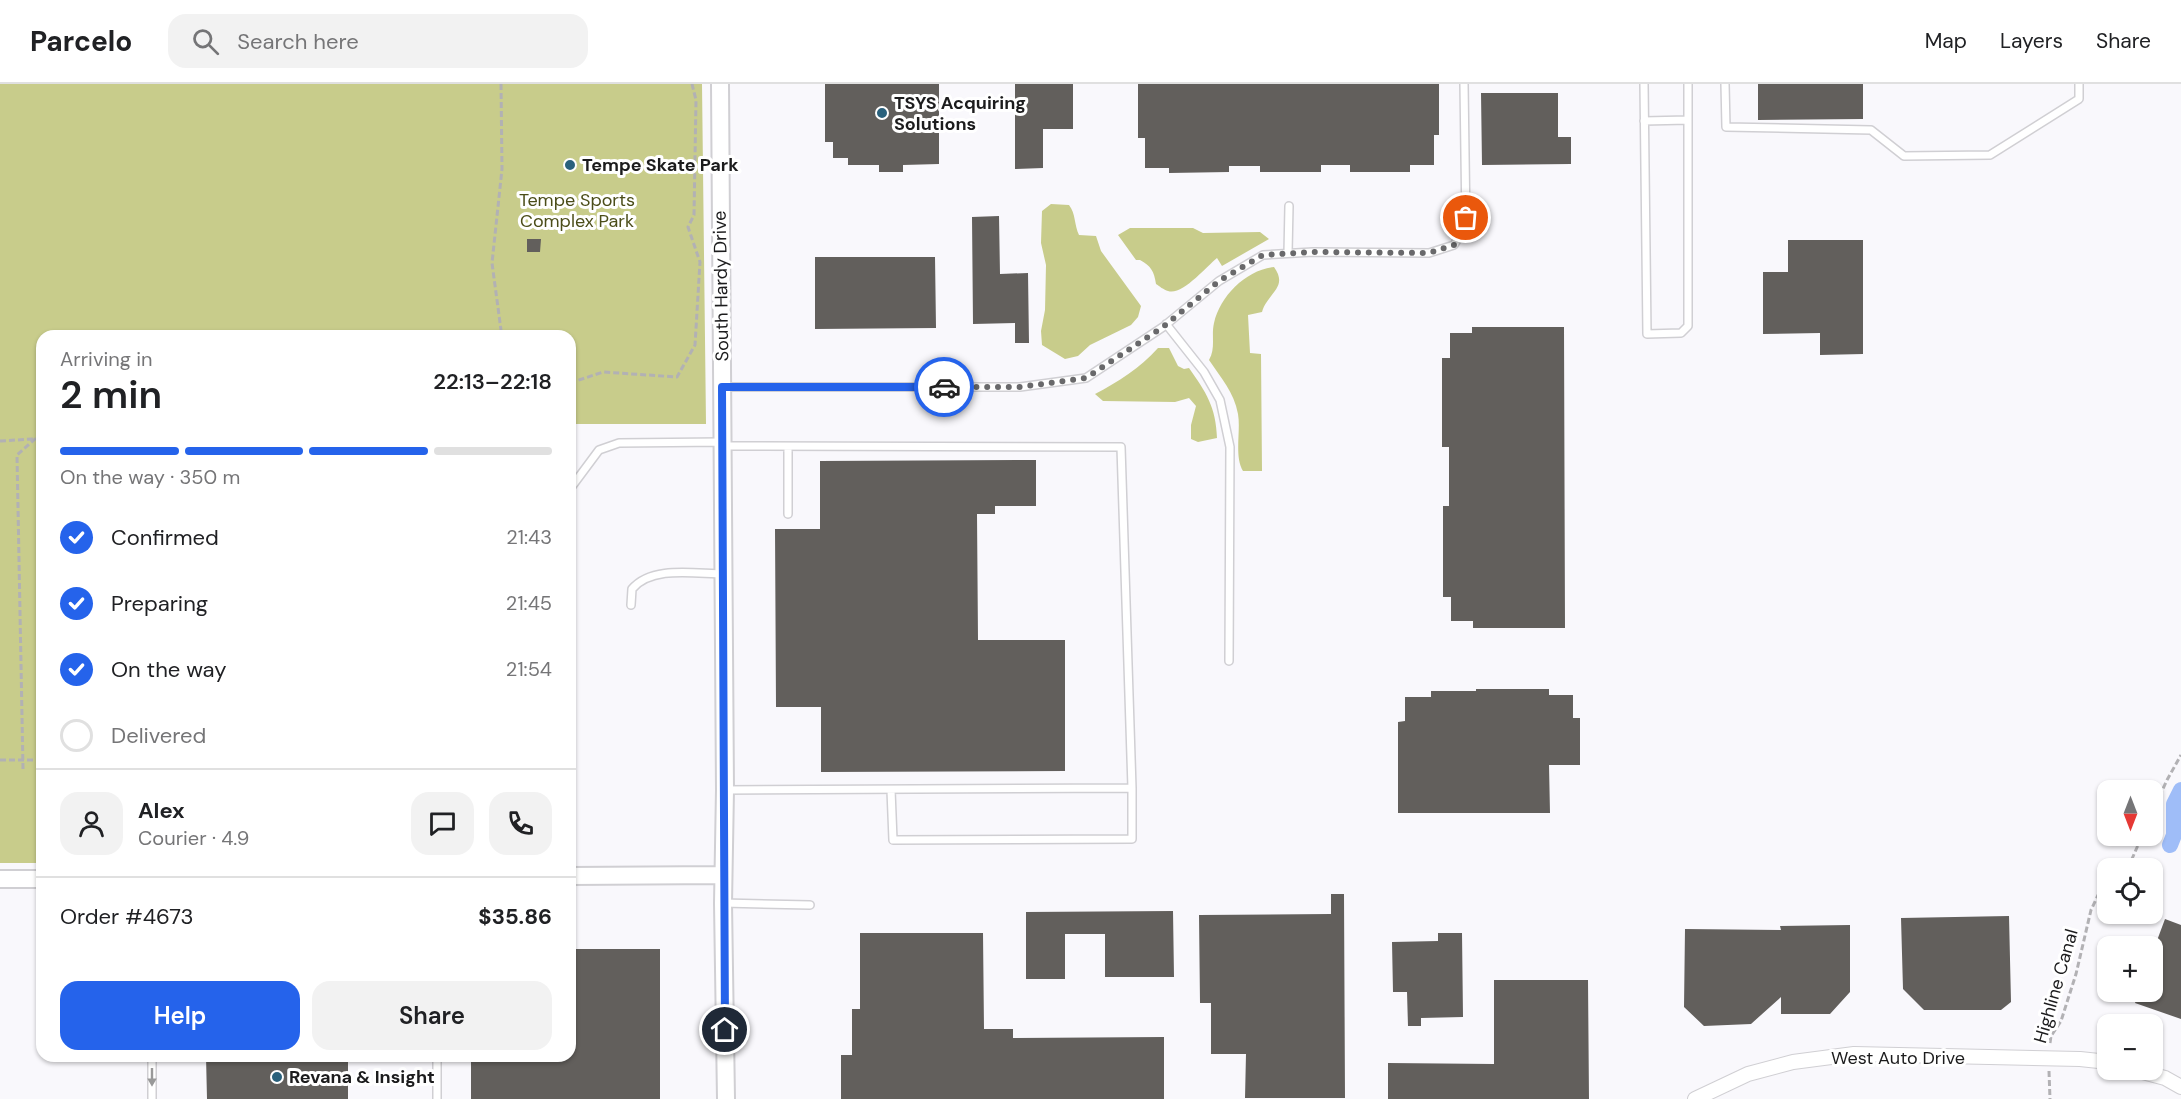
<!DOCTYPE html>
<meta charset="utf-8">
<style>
:root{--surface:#fff;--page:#f2f2f2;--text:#202124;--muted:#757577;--line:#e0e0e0;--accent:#2563eb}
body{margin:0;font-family:"DM Sans",sans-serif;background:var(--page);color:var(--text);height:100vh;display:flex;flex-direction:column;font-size:22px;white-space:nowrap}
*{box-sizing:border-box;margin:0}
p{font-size:20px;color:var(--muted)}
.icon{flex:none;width:33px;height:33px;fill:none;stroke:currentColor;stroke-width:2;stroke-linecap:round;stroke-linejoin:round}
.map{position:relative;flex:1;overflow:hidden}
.side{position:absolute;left:36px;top:246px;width:540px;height:732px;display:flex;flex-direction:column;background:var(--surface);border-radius:18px;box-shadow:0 2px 4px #0004}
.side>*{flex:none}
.needle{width:39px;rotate:180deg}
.fabs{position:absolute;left:2097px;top:696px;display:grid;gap:12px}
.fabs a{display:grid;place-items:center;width:66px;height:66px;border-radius:12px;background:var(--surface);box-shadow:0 2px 4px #0004;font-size:30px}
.pin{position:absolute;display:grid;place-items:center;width:51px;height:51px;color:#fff;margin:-26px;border:3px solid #fff;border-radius:50%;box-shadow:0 2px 6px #0007}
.courier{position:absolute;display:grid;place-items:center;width:60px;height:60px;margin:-30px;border:4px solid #2563eb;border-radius:50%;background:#fff;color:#222;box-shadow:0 2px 8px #0007}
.head em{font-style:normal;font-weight:600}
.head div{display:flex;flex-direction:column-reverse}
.head{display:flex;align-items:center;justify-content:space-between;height:102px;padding:0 24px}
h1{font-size:39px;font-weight:600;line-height:45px}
.bar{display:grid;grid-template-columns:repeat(4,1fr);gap:9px 6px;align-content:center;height:72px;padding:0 24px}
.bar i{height:8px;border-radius:4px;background:var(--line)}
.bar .current{background:var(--accent)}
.bar p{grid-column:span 4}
.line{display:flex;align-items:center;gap:15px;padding:0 24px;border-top:2px solid var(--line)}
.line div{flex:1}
.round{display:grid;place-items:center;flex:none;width:63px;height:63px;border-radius:18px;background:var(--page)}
ol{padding:0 24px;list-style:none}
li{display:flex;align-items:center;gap:18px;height:66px}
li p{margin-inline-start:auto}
li .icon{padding:6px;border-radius:50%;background:var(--accent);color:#fff;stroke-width:4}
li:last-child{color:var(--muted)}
li i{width:33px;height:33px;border:3px solid var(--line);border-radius:50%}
.cta{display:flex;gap:12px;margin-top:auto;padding:12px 24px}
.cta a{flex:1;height:69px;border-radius:18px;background:var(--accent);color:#fff;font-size:24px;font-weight:600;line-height:69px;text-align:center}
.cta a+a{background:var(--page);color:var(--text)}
header{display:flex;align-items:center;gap:36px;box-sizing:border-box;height:84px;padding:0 30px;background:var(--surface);border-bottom:2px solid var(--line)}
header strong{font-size:28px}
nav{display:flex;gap:33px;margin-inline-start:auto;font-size:21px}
.search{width:420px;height:54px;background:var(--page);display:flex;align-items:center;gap:15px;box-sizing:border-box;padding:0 21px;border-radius:18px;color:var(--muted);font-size:22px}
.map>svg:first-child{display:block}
.green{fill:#c8cc8b}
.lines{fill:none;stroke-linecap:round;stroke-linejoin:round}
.canal{stroke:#9fbdf8;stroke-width:16}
.building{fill:#625f5c}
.service-casing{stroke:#d0cfd3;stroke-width:10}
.minor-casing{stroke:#d0cfd3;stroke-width:16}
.tertiary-casing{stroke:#d0cfd3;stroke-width:20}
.path{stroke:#b2b1b4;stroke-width:3;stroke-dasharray:6 3;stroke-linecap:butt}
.service{stroke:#fff;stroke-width:7}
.minor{stroke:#fff;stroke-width:14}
.tertiary{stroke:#fff;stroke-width:16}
.oneway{fill:#999}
.done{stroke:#69696b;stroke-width:6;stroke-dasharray:0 10.8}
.route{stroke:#2563eb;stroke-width:8}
.poi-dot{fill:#2a617c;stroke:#fff;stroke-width:2}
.labels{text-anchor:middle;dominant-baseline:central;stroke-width:6;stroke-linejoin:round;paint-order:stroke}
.poi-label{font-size:18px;font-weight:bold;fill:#1c1c1d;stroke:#fff;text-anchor:start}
.park-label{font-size:18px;fill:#4b4d19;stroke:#fff}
.street-label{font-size:18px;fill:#1c1c1d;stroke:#fff}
</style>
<header>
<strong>Parcelo</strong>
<div class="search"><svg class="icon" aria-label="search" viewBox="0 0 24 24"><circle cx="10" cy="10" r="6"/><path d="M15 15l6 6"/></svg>Search here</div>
<nav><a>Map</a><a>Layers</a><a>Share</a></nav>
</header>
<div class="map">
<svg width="2181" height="1015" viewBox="0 0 2181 1015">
<rect width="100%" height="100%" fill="#f9f8fc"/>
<path class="green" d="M0,0h702l4,340h-136v-88h-528v527h-42z
M1051,120l18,1c7,9 5,20 10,30l17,1 5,15 40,55 -3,11 -7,8 -41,20 -12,11 -13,3 -23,-14 -1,-14 4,-21 1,-45 -5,-22 1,-32z
M1130,144h63l10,5 57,-1 9,7 -47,27 -5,-8c-11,9 -35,38 -49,33 -4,-1 -9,-5 -12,-7 -2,-13 -5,-18 -16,-24h-4l-18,-25z
M1274,183c15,21 -7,26 -12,45l-14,3 2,38 11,1 1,117h-19c-9,-15 -2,-40 -5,-57 -4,-22 -17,-36 -29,-54 7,-12 2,-24 5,-37 6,-27 32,-53 60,-56z
M1158,264h11l9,18 6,3 5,-1c17,24 27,39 28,70l-19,4 -7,-3v-14l5,-19 -7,-8 -14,4 -72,-1 -8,-7c23,-12 45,-26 63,-46z"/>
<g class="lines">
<path class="canal" d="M2170,761l4,-10v-31l7,-14"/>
</g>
<path class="building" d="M825,0h114v80l-36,1v7h-24v-7h-31v-7h-15v-16h-8z
M1015,0h58v45h-30v39l-28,1z
M1138,0h301v51h-5v30h-24v7h-60v-7h-29v7h-61v-6h-31v6l-60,1v-5h-24v-30h-7z
M1758,0h105v35l-105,1z
M1481,9h77v44h13v27l-89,1z
M999,132l1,58 28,-1 1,70h-14v-20l-42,1 -1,-107z
M527,155h14l-1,13h-13z
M1788,156h75v114l-43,1v-22l-57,1v-62h25z
M815,173h120l1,71 -121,1z
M1472,243h92l1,301h-92v-7h-22v-24h-8v-91h6v-59h-7v-89h8v-25h22z
M1036,376v46h-41v8h-18l1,126h87v131l-244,1v-65h-45l-1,-178h45v-68z
M1476,605h73v6h24v23h7v47h-31l1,48h-152v-91l7,-1v-24h26v-6h45z
M1331,810h13l1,204h-100l1,-44h-35v-51h-11l-1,-88 132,-1z
M1173,827l1,66h-69v-43h-40v45h-39v-67z
M2009,832l2,86 -10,8h-77l-21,-21 -2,-71z
M2165,835l16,6v94l-46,-16 4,-11h13v-38z
M1850,841v67l-20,22h-49v-17l-30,27 -47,2 -20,-19 1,-78 96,1 -1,-4z
M860,849h123l1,96h29v9l151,-1v62h-323v-44h11v-46h8z
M1438,849h24l1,84 -42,1v8h-13l-1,-34h-14l-1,-50 46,-1z
M570,865h90v150h-189v-43h99z
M1494,896h94l1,119h-201v-36l106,1z
M206,972h142v43h-141z"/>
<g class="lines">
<g class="service-casing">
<path id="service" d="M1644,0l3,250 34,-1 7,-7v-242
M1725,0l1,43 145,3 33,26 86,-1 89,-56v-15
M1644,37l44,-1
M1288,169l1,-47
M1166,240l38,48 16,28 10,47 -1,214
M723,303h297l66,-9 77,-51 56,-46 44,-26 50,-3 116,1 25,-8 12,-20 -2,-141
M723,362l398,1 11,341 -407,2
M788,363v67
M570,405l29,-39 20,-7 103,-1
M631,521l1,-16c20,-24 64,-15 92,-15
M891,706l2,50 239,-1v-51
M723,819l87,2
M152,1015v-43
M437,1015v-43"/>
</g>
<g class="minor-casing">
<path id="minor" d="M2135,986l30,8 16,9
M1695,1015l53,-25 45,-12 61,-8 226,5 28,3"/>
</g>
<g class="tertiary-casing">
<path id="tertiary" d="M720,0l5,706 -2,113 3,196
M570,792l153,-1
M0,795h42"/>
</g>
<path class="path" d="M501,0l1,85 -10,94 9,67 2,6
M570,299l33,-11 74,5 18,-32 5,-83 -12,-35 6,-12 2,-115 -4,-16
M0,357l33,-2
M0,676h42
M23,685l-6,-314 18,-16 7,-1
M2152,729l15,-33 14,-25
M2128,784l14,-32
M2050,959l1,-7 10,-15 15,-47 15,-64 9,-19 8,-5
M2049,987l1,28"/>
<use href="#service" class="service"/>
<use href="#minor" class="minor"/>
<use href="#tertiary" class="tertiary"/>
</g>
<defs><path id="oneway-solid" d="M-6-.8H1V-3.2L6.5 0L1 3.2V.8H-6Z" transform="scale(1.5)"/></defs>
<use class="oneway" href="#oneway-solid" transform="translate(152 993) rotate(90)"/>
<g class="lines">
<path class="done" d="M944,303h76l66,-9 77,-51 56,-46 44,-26 50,-3 116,1 25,-8 12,-20v-7"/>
<path class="route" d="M725,946l-3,-643h222"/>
</g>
<g class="poi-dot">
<circle cx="882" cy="29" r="6"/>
<circle cx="570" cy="81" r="6"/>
<circle cx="277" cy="993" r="6"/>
</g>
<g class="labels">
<g class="poi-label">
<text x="894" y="19">TSYS Acquiring<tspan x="894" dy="21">Solutions</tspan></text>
<text x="582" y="81">Tempe Skate Park</text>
<text x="289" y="993">Revana &amp; Insight</text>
</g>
<g class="park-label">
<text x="577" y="116">Tempe Sports<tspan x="577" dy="21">Complex Park</tspan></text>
</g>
<g class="street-label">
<text transform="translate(721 202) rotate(-91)">South Hardy Drive</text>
<text transform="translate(2056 902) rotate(-74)">Highline Canal</text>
<text x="1898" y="974">West Auto Drive</text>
</g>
</g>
</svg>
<div class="fabs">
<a><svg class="needle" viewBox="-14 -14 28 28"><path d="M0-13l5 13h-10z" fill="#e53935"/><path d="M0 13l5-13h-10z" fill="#757577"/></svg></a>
<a><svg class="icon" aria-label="locate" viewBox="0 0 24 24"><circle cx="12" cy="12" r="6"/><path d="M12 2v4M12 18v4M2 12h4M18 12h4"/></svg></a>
<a>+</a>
<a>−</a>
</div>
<div class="pin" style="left:1466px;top:134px;background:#ea580c"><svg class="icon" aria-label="bag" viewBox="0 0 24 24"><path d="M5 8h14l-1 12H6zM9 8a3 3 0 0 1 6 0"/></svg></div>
<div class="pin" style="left:725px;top:946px;background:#1f2937"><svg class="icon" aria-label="home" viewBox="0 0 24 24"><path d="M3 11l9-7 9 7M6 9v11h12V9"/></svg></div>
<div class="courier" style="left:944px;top:303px"><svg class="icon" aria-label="car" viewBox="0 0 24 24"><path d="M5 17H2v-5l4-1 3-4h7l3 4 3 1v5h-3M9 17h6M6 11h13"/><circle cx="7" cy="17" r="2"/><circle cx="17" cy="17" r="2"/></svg></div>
<section class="side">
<div class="head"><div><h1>2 min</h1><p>Arriving in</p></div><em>22:13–22:18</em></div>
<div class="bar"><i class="current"></i><i class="current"></i><i class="current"></i><i></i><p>On the way · 350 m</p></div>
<ol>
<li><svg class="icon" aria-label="check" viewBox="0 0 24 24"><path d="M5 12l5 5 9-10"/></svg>Confirmed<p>21:43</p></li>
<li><svg class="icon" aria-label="check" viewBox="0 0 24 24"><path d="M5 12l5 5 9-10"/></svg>Preparing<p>21:45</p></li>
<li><svg class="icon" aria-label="check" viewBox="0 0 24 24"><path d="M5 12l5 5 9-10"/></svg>On the way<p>21:54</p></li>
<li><i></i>Delivered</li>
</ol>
<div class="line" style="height:108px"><a class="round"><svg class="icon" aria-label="person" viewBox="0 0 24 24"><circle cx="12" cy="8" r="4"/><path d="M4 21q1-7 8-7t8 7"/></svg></a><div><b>Alex</b><p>Courier · 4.9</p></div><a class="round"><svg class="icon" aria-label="chat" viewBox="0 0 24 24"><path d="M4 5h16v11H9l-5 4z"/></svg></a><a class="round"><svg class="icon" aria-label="phone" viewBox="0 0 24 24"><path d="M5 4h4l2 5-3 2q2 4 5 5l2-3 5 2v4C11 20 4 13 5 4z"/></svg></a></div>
<div class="line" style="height:78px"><div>Order #4673</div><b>$35.86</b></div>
<div class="cta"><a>Help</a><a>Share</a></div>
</section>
</div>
